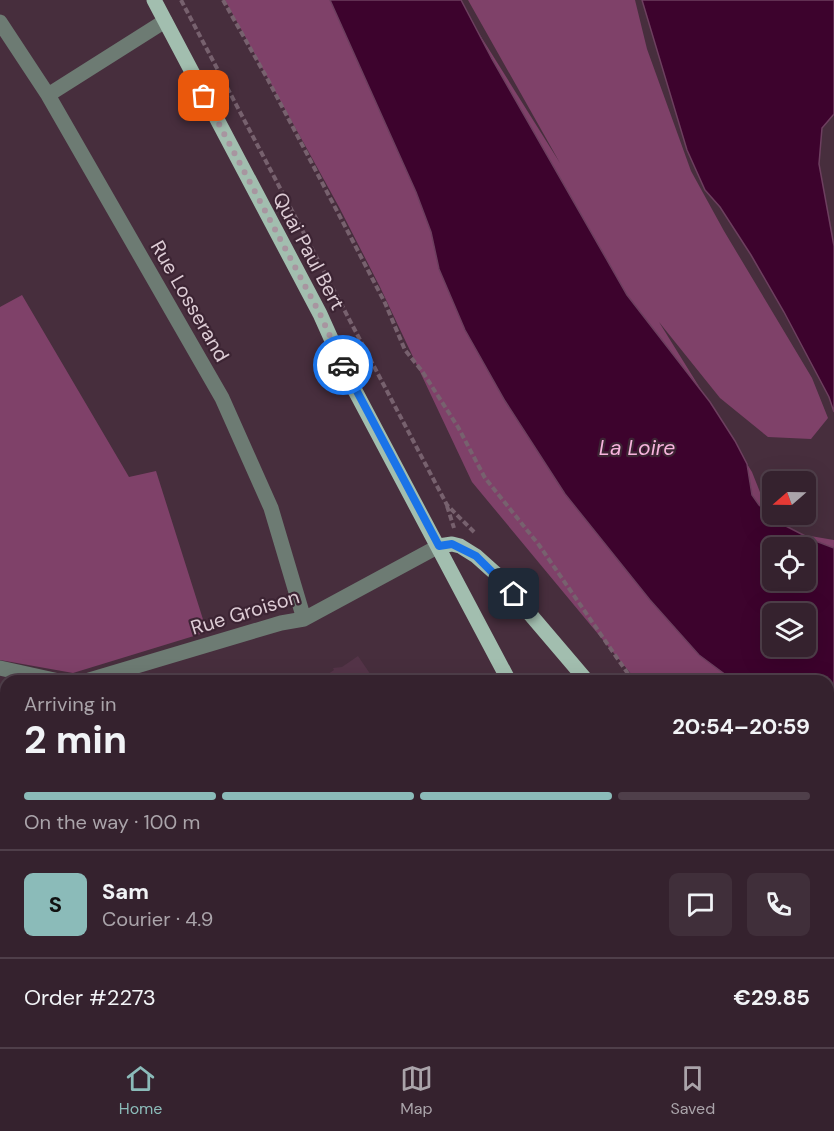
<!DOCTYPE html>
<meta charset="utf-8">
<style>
:root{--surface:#35222e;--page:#402f3a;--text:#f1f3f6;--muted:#aaa4aa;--line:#4f3f4a;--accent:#8bbbb9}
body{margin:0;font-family:"DM Sans",sans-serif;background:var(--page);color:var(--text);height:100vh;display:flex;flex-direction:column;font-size:22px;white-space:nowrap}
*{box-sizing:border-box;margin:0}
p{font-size:20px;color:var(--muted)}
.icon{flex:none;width:33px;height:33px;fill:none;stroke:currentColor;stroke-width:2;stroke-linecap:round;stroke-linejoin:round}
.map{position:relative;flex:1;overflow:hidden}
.details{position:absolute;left:0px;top:675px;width:834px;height:372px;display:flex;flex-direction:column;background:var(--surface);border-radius:18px 18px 0 0;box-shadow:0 6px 24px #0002,0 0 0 2px var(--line)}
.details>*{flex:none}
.needle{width:39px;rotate:250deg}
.controls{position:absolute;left:762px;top:471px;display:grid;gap:12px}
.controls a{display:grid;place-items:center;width:54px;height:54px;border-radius:9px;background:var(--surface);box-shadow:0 6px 24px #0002,0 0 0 2px var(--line);font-size:30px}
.pin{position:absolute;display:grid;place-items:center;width:51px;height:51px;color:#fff;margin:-26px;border-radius:12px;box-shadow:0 3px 9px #0006}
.courier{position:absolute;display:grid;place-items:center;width:60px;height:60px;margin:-30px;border:4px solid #1a73e8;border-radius:50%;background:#fff;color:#222;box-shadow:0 2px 8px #0007}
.overview em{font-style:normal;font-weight:700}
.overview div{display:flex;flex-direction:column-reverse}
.overview{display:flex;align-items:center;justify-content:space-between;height:102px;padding:0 24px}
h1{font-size:39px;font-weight:700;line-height:45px}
.bar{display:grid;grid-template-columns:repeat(4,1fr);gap:9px 6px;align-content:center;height:72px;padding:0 24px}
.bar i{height:8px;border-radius:4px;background:var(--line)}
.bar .current{background:var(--accent)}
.bar p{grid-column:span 4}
.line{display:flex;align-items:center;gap:15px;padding:0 24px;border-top:2px solid var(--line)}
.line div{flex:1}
.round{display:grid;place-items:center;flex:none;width:63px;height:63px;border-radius:9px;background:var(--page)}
.tab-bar{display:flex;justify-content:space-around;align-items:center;height:84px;border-top:2px solid var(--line);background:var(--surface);font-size:16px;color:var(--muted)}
.tab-bar a{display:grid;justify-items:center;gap:3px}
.tab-bar .current{color:var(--accent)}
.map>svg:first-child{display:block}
.built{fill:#543448}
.green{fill:#7f4169;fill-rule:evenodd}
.water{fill:#3d032d;stroke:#6d3f5f;stroke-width:1.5;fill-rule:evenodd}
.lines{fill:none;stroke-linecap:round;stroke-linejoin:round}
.path{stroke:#77616e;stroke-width:4;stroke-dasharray:6 3;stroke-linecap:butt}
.minor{stroke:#6d7b73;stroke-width:15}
.major{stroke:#a2beaf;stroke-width:15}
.tram{stroke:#bca9b3;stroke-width:1.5}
.done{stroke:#a895a0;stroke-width:6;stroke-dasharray:0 10.8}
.route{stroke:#1a73e8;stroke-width:8}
.labels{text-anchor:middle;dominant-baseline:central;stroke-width:4.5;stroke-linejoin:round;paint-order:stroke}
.street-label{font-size:20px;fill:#ddccd5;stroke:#3c2433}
.water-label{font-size:21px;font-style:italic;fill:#f7b4dd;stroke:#3c2433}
</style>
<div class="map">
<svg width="834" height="1047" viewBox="0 0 834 1047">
<rect width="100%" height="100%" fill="#472e3d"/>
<path class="built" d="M358,656l17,25h-61l11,-5 9,-6 -1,-2 9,-1z
M171,1041h293l-7,5 -3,-3 -5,4h-276z"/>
<path class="green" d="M225,0h233l102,163 -92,-163h167l12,49 44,122 33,60 88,147 16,40 -17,21 -43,-2 -48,-39 -61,-76 93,150 23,58 59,10v308l-6,4v-171h-191l-165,-199 -92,-195 -41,-80zM772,548h34v32h-34zM772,614h34v32h-34z
M22,295l107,182 27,-6 51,161 -134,41 -73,-13v-353z"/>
<path class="water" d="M330,0h131l31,59 135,236 83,107 25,39 12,23 5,31 7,10 23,19 31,16 21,8v170l-6,-2v-35h-94l-35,-26 -49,-55 -85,-106 -60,-93 -40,-71 -26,-61 -8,-37 -15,-40zM772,548h34v32h-34zM772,614h34v32h-34z
M642,0h192v114l-12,14 -3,36 15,82v166l-5,-15 -45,-85 -33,-57 -31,-48 -15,-17 -18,-40z"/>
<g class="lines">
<path class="path" d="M181,0l266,505 29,29
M223,0l44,78 80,152 38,73 20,47 17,21 36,56 27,51 54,67 94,136
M447,506l7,22
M0,808l6,-4
M828,882l6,-4
M828,913l6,-4
M828,954l6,11
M691,1041l6,6
M760,1041l3,6
M828,1041l4,6
M62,1047l13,-6
M508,1047l6,-6
M671,1047l12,-6"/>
<path class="minor" d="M0,22l48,73 174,303 49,110 33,111
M48,95l117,-74
M0,668l59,13
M86,681l195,-58 23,-4 135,-73
M828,848l6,-5"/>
<path class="major" d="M154,0l166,314 31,69 158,298
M439,546l13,-2 8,2 16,10 19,17 92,108
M828,1002l6,11
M733,1041l5,6
M531,1047l8,-6
M610,1047l8,-6"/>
<path class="tram" d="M828,861l6,-4
M567,1047l9,-6
M580,1047l9,-6"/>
</g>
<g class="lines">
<path class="done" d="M204,96l116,218 23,51"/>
<path class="route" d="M343,365l96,181 13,-2 24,12 38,38"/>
</g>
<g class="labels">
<g class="street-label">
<text transform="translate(309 251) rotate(62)">Quai Paul Bert</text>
<text transform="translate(190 301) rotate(60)">Rue Losserand</text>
<text transform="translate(245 612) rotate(-17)">Rue Groison</text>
</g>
<g class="water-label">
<text x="637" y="448">La Loire</text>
</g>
</g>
</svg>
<div class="controls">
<a><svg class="needle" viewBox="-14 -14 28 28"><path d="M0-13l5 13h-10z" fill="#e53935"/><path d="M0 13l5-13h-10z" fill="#aaa4aa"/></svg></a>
<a><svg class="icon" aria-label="locate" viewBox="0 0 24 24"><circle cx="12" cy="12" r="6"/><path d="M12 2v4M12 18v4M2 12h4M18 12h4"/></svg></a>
<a><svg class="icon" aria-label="layers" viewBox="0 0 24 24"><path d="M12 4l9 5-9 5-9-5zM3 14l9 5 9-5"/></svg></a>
</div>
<div class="pin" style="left:204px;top:96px;background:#ea580c"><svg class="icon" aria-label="bag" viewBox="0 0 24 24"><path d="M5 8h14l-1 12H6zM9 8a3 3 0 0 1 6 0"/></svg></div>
<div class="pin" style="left:514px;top:594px;background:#1f2937"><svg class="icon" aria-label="home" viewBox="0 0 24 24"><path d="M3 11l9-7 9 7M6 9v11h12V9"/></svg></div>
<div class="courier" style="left:343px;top:365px"><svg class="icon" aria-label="car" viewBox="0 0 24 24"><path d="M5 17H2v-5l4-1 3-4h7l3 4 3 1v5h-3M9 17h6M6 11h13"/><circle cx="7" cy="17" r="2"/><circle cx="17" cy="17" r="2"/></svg></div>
<section class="details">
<div class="overview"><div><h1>2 min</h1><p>Arriving in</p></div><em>20:54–20:59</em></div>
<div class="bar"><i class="current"></i><i class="current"></i><i class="current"></i><i></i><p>On the way · 100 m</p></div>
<div class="line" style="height:108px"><b class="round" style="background:var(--accent);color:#111">S</b><div><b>Sam</b><p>Courier · 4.9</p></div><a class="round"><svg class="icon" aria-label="chat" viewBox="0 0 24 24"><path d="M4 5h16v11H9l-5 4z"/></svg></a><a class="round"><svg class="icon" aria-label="phone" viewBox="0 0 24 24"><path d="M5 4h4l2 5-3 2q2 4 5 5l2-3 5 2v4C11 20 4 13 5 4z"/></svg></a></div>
<div class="line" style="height:78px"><div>Order #2273</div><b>€29.85</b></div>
</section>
</div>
<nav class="tab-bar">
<a class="current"><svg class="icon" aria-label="home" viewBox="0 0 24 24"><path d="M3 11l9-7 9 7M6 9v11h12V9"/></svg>Home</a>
<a><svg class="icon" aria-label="map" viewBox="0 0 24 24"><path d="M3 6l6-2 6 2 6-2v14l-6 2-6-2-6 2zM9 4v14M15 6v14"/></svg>Map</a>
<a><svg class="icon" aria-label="saved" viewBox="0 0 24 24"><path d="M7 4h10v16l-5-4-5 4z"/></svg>Saved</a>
</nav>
